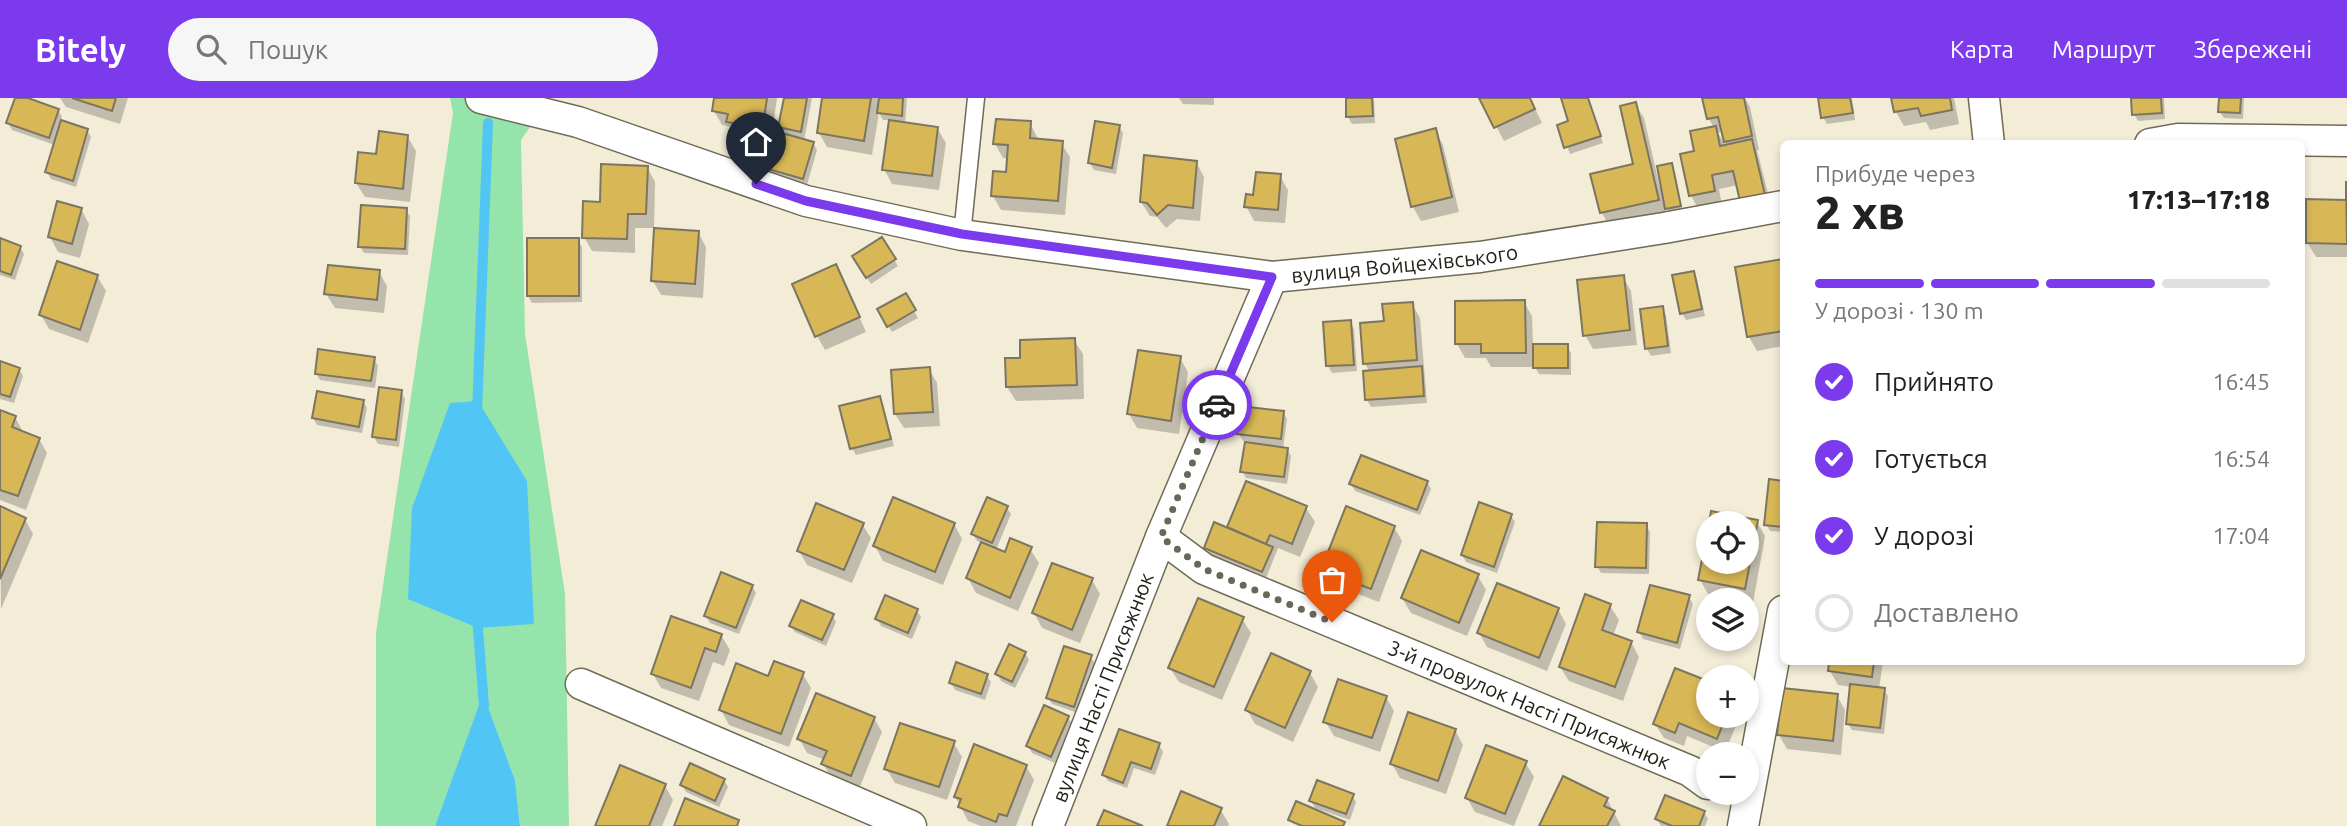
<!DOCTYPE html>
<html lang="uk">
<meta charset="utf-8">
<style>
:root{--surface:#fff;--page:#f6f6f6;--text:#222;--muted:#767676;--line:#e0e0e0;--accent:#7c3aed}
body{margin:0;font-family:Ubuntu,sans-serif;background:var(--page);color:var(--text);height:100vh;display:flex;flex-direction:column;font-size:26px;white-space:nowrap}
*{box-sizing:border-box;margin:0}
p{font-size:23px;color:var(--muted)}
.icon{flex:none;width:38px;height:38px;fill:none;stroke:currentColor;stroke-width:2;stroke-linecap:round;stroke-linejoin:round}
.map{position:relative;flex:1;overflow:hidden}
.details{position:absolute;left:1780px;top:42px;width:525px;height:525px;display:flex;flex-direction:column;background:var(--surface);border-radius:10px;box-shadow:0 4px 10px #0003}
.details>*{flex:none}
.controls{position:absolute;left:1696px;top:413px;display:grid;gap:14px}
.controls a{display:grid;place-items:center;width:63px;height:63px;border-radius:50%;background:var(--surface);box-shadow:0 4px 10px #0003;font-size:35px}
.pin{position:absolute;display:grid;place-items:center;width:60px;height:60px;color:#fff;margin:-72px -30px;border-radius:50% 50% 50% 0;rotate:-45deg;box-shadow:0 0 7px #0007}
.pin .icon{rotate:45deg}
.courier{position:absolute;display:grid;place-items:center;width:70px;height:70px;margin:-35px;border:5px solid #7c3aed;border-radius:50%;background:#fff;color:#222;box-shadow:0 2px 9px #0007}
.overview em{font-style:normal;font-weight:800}
.overview div{display:flex;flex-direction:column-reverse}
.overview{display:flex;align-items:center;justify-content:space-between;height:119px;padding:0 35px}
h1{font-size:46px;font-weight:800;line-height:52px}
.bar{display:grid;grid-template-columns:repeat(4,1fr);gap:10px 7px;align-content:center;height:84px;padding:0 35px}
.bar i{height:9px;border-radius:5px;background:var(--line)}
.bar .on{background:var(--accent)}
.bar p{grid-column:span 4}
ol{padding:0 35px;list-style:none}
li{display:flex;align-items:center;gap:21px;height:77px}
li p{margin-inline-start:auto}
li .icon{padding:7px;border-radius:50%;background:var(--accent);color:#fff;stroke-width:4}
li:last-child{color:var(--muted)}
li i{width:38px;height:38px;border:4px solid var(--line);border-radius:50%}
header{display:flex;align-items:center;gap:42px;box-sizing:border-box;height:98px;padding:0 35px;background:var(--accent);color:#fff}
header strong{font-size:33px}
nav{display:flex;gap:38px;margin-inline-start:auto;font-size:24px}
.search{width:490px;height:63px;background:var(--page);display:flex;align-items:center;gap:18px;box-sizing:border-box;padding:0 24px;border-radius:38px;color:var(--muted);font-size:26px}
.map>svg:first-child{display:block}
.green{fill:#95e4ab}
.water{fill:#51c5f3}
.shadow{fill:#0003;fill-rule:evenodd}
.lines{fill:none;stroke-linecap:round;stroke-linejoin:round}
.stream{stroke:#51c5f3;stroke-width:10}
.building{fill:#d8b856;stroke:#7b7562;stroke-width:2}
.service-casing{stroke:#706a57;stroke-width:19}
.minor-casing{stroke:#706a57;stroke-width:33}
.service{stroke:#fff;stroke-width:16}
.minor{stroke:#fff;stroke-width:30}
.done{stroke:#6a675a;stroke-width:7;stroke-dasharray:0 12.6}
.route{stroke:#7c3aed;stroke-width:9}
.labels{text-anchor:middle;dominant-baseline:central;stroke-width:7;stroke-linejoin:round;paint-order:stroke}
.street-label{font-size:21px;fill:#211f17;stroke:#fef9ec}
</style>
<header>
<strong>Bitely</strong>
<div class="search"><svg class="icon" aria-label="search" viewBox="0 0 24 24"><circle cx="10" cy="10" r="6"/><path d="M15 15l6 6"/></svg>Пошук</div>
<nav><a>Карта</a><a>Маршрут</a><a>Збережені</a></nav>
</header>
<div class="map">
<svg width="2347" height="728" viewBox="0 0 2347 728">
<rect width="100%" height="100%" fill="#f3ecd7"/>
<path class="green" d="M450,0h100l-29,42 4,194 40,260 4,232h-49l-5,-46 -32,-85 -48,131h-59v-193l77,-520z"/>
<path class="water" d="M478,303l49,80 7,143 -56,4 -70,-29 4,-91 38,-105z
M483,596l32,86 5,46h-85z"/>
<path class="shadow" d="M16,0h7l35,12 4,7 -2,5 27,8 4,7 -15,50 -25,-8 -4,-7 8,-27 -43,-15 -4,-7z
M60,0h68l-8,26 -54,-17z
M716,0h61l-5,35 -17,-2 -1,8 -18,-3 -5,-9 -9,-2 -8,-14z
M785,0h27l-8,43 9,2 4,7 -10,35 -36,-10 -4,-7 18,-32 -6,-10z
M824,0h83l-2,26 32,4 9,15 -7,47 -47,-6 -8,-15 7,-49h-8l-4,-7 -7,42 -45,-8 -8,-14z
M1179,0h35v7l-31,-1z
M1347,0h27l1,25 -23,1 -4,-7z
M1481,0h49l12,25 -38,18z
M1563,0h25l15,45 -33,11 -11,-28 12,-4z
M1704,0h41l5,9 9,43h-2l15,59 -34,-24 -19,4 3,16 -23,5 -8,-14 6,-44 17,-24 -5,-9zM1723,33l3,15 -8,-13z
M1820,0h32l3,22 -28,4 -4,-7z
M1893,0h61l5,26 -29,6 -4,-8 -22,4 -8,-14z
M2133,0h31l1,21 -27,2 -4,-7z
M2221,0h23l-1,21 -19,-1 -4,-6z
M1635,6l9,14 16,70 3,-1 8,-22 4,7 8,41 -12,2 -6,-10 1,9 -56,13 -8,-14 -9,-38 42,-10z
M1030,25l9,18 22,2 9,14 -5,58 -64,-5 -8,-14 15,-22 1,-15 -6,-1 -8,-14z
M1119,28l4,7 -7,41 -22,-4 -4,-7z
M1435,32l8,15 16,67 -38,9 -8,-14 -16,-67z
M407,38l9,15 -6,51 -45,-5 -9,-14 22,-27z
M1196,64l8,15 -4,44 -23,-2 -11,9 -9,-11 -7,-1 -9,-14z
M647,69l8,15 -1,46h-19v25l-43,-2 -8,-14 18,-33z
M1280,78l8,14 -3,33 -31,-2 -8,-15z
M2308,103l39,1v55h-31l-9,-15z
M81,111l8,15 -9,34 -22,-6 -8,-15z
M406,112l4,6 -2,39 -44,-2 -4,-7z
M698,134l8,15 -3,51 -42,-3 -8,-14z
M881,141l17,27 -27,18 -17,-27z
M0,142l20,7 4,7 -9,26 -15,-5z
M578,142l4,7v55l-50,1 -4,-7z
M1783,162v86l-26,5 -8,-14 -12,-68z
M379,174l8,14 -3,27 -49,-5 -9,-14z
M1693,175l4,6 8,37 -19,4 -4,-7z
M97,178l9,15 -18,52 -39,-14 -8,-14z
M1623,179l8,14 6,54 -44,4 -8,-14z
M843,182l23,52 -41,18 -8,-14z
M905,197l13,23 -26,14 -13,-22z
M1524,204l8,14 1,30h34l4,7v22l-32,-1 -4,-7h-44l-5,-9h-21l-8,-14z
M1412,206l8,14 7,85 -56,4 -4,-7 3,-28 -5,-8 20,-41z
M1662,210l4,7 5,38 -20,3 -4,-7z
M1350,224l4,7 3,42 -25,2 -4,-7z
M1074,242l9,14 1,45 -68,2 -9,-14 15,-28z
M1180,260l8,14 -9,62 -42,-6 -8,-14z
M374,261l4,7 -3,22 -55,-8 -4,-7z
M0,265l19,6 4,7 -9,27 -14,-4z
M929,271l8,14 3,43 -36,2 -9,-14z
M401,294l4,7 -6,48 -21,-3 -4,-7z
M879,300l4,7 11,41 -38,9 -4,-7z
M363,303l4,7 -5,25 -45,-8 -4,-7z
M0,314l15,5 8,15 16,7 8,14 -21,57 -26,-10z
M1283,314l4,7 -4,30h4l4,7 -4,28 -41,-6 -4,-7 4,-30h-3l-4,-7z
M1770,383l13,2v49l-13,-1 -4,-7z
M1427,384l4,7 -11,26 -65,-24 -4,-7z
M0,410l25,11 8,15 -32,75z
M1007,410l4,6 -15,36 10,4 24,-5 9,14 -21,48 -42,-18 -8,-15 15,-35 -6,-2 -4,-7z
M1306,410l9,14 -15,35 -22,-9 -12,30 -56,-23 -4,-7 25,-17 -2,-4z
M1713,415l44,9 8,14 -12,67 -45,-9 -8,-14 8,-41v23h38v-39h-35z
M1511,418l4,6 -18,51 -31,-11 -4,-7z
M862,426l9,14 -19,45 -45,-18 -8,-14z
M954,426l8,15 -19,46 -60,-24 -8,-15z
M1646,427l4,7 -1,42 -48,-1 -4,-7z
M1394,429l8,14 -23,61 -47,-18 -9,-14z
M1478,478l8,14 -19,46 -56,-23 -9,-15z
M1092,482l8,14 -20,49 -38,-15 -8,-15z
M752,488l4,7 -17,41 -29,-11 -4,-7z
M1689,499l4,7 -13,45 -37,-10 -4,-7z
M1610,508l9,14 -6,16 18,6 8,15 -16,44 -54,-20 -9,-14z
M1558,511l8,15 -19,47 -60,-24 -8,-14z
M917,513l4,6 -9,22 -31,-13 -4,-7z
M832,517l4,7 -10,24 -31,-14 -4,-6z
M1242,521l9,14 -29,67 -43,-18 -9,-14z
M721,537l9,15 -6,16 -11,-4 -14,39 -38,-13 -8,-14z
M1025,555l4,7 -14,28 -14,-7 -4,-7z
M1091,559l4,7 -17,49 -26,-9 -4,-7z
M1831,564h52l-4,27 5,1 4,6 -4,38 -32,-4 -4,-6 4,-37 -14,-2 -8,-14z
M802,575l9,15 -22,59 -60,-22 -8,-15 48,-32z
M1310,575l8,14 -25,55 -38,-18 -8,-14z
M987,578l4,6 -6,18 -30,-10 -4,-7z
M1708,585v33h32l-15,36 -38,-16 -3,10 -20,-8 -9,-14z
M1837,598l8,14 -4,45 -54,-6 -8,-14z
M1386,599l8,14 -14,41 -46,-16 -9,-15z
M1068,619l4,7 -17,39 -23,-10 -4,-7z
M874,620l8,14 -23,57 -27,-11 -9,-14 2,-4 -18,-7 -8,-15z
M1455,632l8,15 -17,49 -46,-16 -8,-14z
M953,644l9,15 -15,43 -52,-17 -9,-15z
M1159,647l4,7 -8,23 -21,-7 -7,20 -19,-7 -4,-6z
M1525,664l9,15 -20,49 -39,-14 -8,-14z
M1026,668l8,14 -18,46h-35l-13,-5 -13,-25z
M724,682l4,7 -9,20 -33,-15 -4,-7z
M665,688l8,14 -11,26h-65z
M1352,697l4,7 -6,18 -35,-12 -4,-7z
M1607,701l14,27h-80z
M1220,711l9,15 -1,2h-59z
M1704,714l4,7 -3,7h-44l-4,-7z"/>
<g class="lines">
<path class="stream" d="M477,315l11,-290
M477,518l7,90"/>
</g>
<path class="building" d="M15,0h13l31,11 -10,29 -43,-15z
M72,0h44l-4,13z
M714,0h53l-3,21 -16,-2 -2,8 -20,-3 2,-8 -16,-3z
M784,0h23l-6,34 -23,-5z
M822,0h49l-7,43 -47,-8z
M879,0h24l-1,18 -25,-3z
M1346,0h26l1,18 -27,1z
M1479,0h51l5,11 -41,19z
M1561,0h27l13,38 -37,12 -7,-23 11,-4z
M1702,0h42l8,38 -28,6 -6,-25 -11,2z
M1818,0h32l3,15 -32,5z
M1891,0h59l2,12 -31,6 -3,-8 -24,4z
M2131,0h30l1,15 -30,2z
M2219,0h22l-1,15 -22,-1z
M1636,4l23,98 -59,13 -10,-39 43,-10 -13,-58z
M996,21l35,2 -1,17 33,3 -5,60 -67,-5 2,-25 13,1 2,-27 -15,-1z
M61,22l27,9 -15,52 -28,-9z
M889,22l49,7 -6,49 -50,-6z
M1095,23l25,4 -8,43 -24,-5z
M1716,28l4,20 32,-7 13,56 -25,6 -7,-30 -21,4 3,16 -26,5 -9,-42 14,-3 -4,-20z
M1436,30l16,69 -41,10 -16,-68z
M379,33l29,4 -5,54 -48,-6 3,-31 18,2z
M775,33l39,11 -11,37 -38,-11z
M1144,57l53,6 -4,47 -25,-3 -11,10 -10,-12 -7,-1z
M1672,65l9,43 -16,3 -8,-43z
M601,66l47,2 -2,48h-18l-1,25 -45,-1 1,-37 17,1z
M1256,74l25,2 -3,36 -34,-3 2,-13 7,1z
M2346,83l1,63 -41,-1v-44l40,1z
M57,103l25,7 -10,36 -24,-7z
M361,107l46,3 -2,41 -47,-2z
M654,130l45,3 -4,53 -44,-3z
M882,139l14,22 -30,19 -14,-22z
M0,140l21,8 -10,29 -11,-4z
M527,140h52v58h-52z
M1783,161v72l-36,6 -12,-70z
M57,163l41,14 -18,55 -41,-15z
M836,166l24,53 -45,20 -23,-53z
M328,167l52,5 -3,30 -53,-6z
M1694,173l8,38 -22,5 -8,-39z
M1624,177l6,55 -47,6 -6,-56z
M906,195l10,17 -29,17 -10,-18z
M1525,202l1,53h-45v-9h-26v-43z
M1413,204l4,58 -54,4 -3,-41 24,-2 -2,-17z
M1663,208l5,40 -23,3 -5,-40z
M1351,222l3,45 -28,1 -3,-44z
M1075,240l2,47 -71,2 -1,-29h15v-18z
M1533,246h35v24h-35z
M318,251l57,8 -4,24 -56,-7z
M1138,252l43,6 -10,65 -44,-7z
M0,263l20,7 -10,29 -10,-3z
M1422,268l2,30 -59,4 -2,-29z
M930,269l3,45 -39,2 -3,-44z
M379,289l23,3 -6,50 -24,-3z
M317,293l47,9 -5,27 -47,-9z
M880,298l11,43 -41,10 -11,-43z
M1240,308l44,5 -3,28 -44,-5z
M0,312l16,6 -4,11 28,11 -22,58 -18,-6z
M1245,344l43,6 -4,29 -44,-5z
M1361,357l67,26 -11,29 -68,-26z
M1769,381l14,2v46l-19,-2z
M1246,383l61,25 -15,38 -22,-9 -4,9 -39,-17z
M893,399l62,26 -20,49 -62,-26z
M987,399l21,9 -16,37 -21,-9z
M1479,404l33,12 -18,53 -33,-12z
M816,405l48,20 -20,47 -47,-19z
M0,408l26,12 -26,61z
M1346,408l49,20 -24,63 -50,-19z
M1711,413l47,9 -13,69 -47,-9 10,-51v33h38v-39h-37z
M1214,424l59,25 -11,25 -58,-24z
M1597,424l50,1 -1,45 -51,-1z
M1010,440l22,9 -22,51 -44,-20 15,-36 24,10z
M1421,452l58,24 -20,49 -58,-25z
M1052,465l41,15 -21,52 -40,-17z
M721,474l32,13 -17,43 -32,-12z
M1497,485l62,25 -20,50 -62,-25z
M1650,487l40,10 -13,48 -40,-11z
M1585,496l26,10 -9,26 30,11 -17,46 -56,-20z
M885,497l33,14 -10,24 -33,-14z
M1198,500l46,19 -30,70 -46,-19z
M801,502l33,14 -12,26 -33,-14z
M671,518l51,18 -6,18 -11,-4 -14,40 -40,-14z
M1009,546l17,8 -14,30 -17,-8z
M1064,548l28,9 -18,52 -28,-9z
M1271,555l40,18 -26,57 -40,-18z
M774,563l30,11 -23,62 -62,-24 17,-47 32,13z
M956,564l32,12 -7,20 -32,-11z
M1829,564h45l-2,15 -44,-6z
M1675,570l33,13v35h18l-9,23 -38,-16 -4,10 -22,-9z
M1338,581l49,17 -15,42 -49,-16z
M1850,586l35,4 -5,40 -34,-4z
M1782,590l56,6 -5,47 -56,-6z
M816,595l59,24 -24,59 -30,-12 6,-13 -30,-12z
M1044,607l25,11 -18,41 -25,-11z
M1408,614l48,17 -18,52 -48,-17z
M900,625l55,18 -16,46 -55,-18z
M1119,631l41,14 -9,26 -20,-7 -8,21 -21,-8z
M974,646l53,21 -20,51 -8,-2 -3,8 -38,-15 3,-8 -7,-2z
M1486,647l41,16 -22,53 -40,-16z
M690,665l35,16 -10,22 -35,-16z
M620,667l46,19 -17,42h-54z
M1563,678l45,22 -4,8 11,5 -8,15h-68z
M1317,682l37,14 -8,20 -37,-13z
M1181,693l41,17 -8,18h-47z
M1665,697l40,16 -6,15h-27l-17,-7z
M685,700l54,22 -2,6h-63z
M1296,703l49,21 -2,4h-41l-14,-6z
M1104,712l39,16h-46z"/>
<g class="lines">
<g class="service-casing">
<path id="service" d="M962,137l14,-137"/>
</g>
<g class="minor-casing">
<g id="minor">
<path id="s1" d="M481,0l97,24 228,79 156,34 310,42 208,-20 184,-29 119,-22"/>
<path d="M1984,0l5,46"/>
<path d="M2150,46l28,-5 169,2"/>
<path id="s2" d="M1161,439l43,32 486,202 18,13"/>
<path d="M581,586l330,142"/>
<path id="s3" d="M1048,728l113,-289 111,-260"/>
<path d="M1743,728l40,-215"/>
</g>
</g>
<use href="#service" class="service"/>
<use href="#minor" class="minor"/>
</g>
<g class="lines">
<path class="done" d="M1217,307l-56,132 43,32 128,53"/>
<path class="route" d="M756,86l50,17 156,33 310,43 -55,128"/>
</g>
<g class="labels">
<g class="street-label">
<text stroke="none"><textPath href="#s1" startOffset="947">вулиця Войцехівського</textPath></text>
<text stroke="none"><textPath href="#s3" startOffset="149">вулиця Насті Присяжнюк</textPath></text>
<text stroke="none"><textPath href="#s2" startOffset="406">3-й провулок Насті Присяжнюк</textPath></text>
</g>
</g>
</svg>
<div class="controls">
<a><svg class="icon" aria-label="locate" viewBox="0 0 24 24"><circle cx="12" cy="12" r="6"/><path d="M12 2v4M12 18v4M2 12h4M18 12h4"/></svg></a>
<a><svg class="icon" aria-label="layers" viewBox="0 0 24 24"><path d="M12 4l9 5-9 5-9-5zM3 14l9 5 9-5"/></svg></a>
<a>+</a>
<a>−</a>
</div>
<div class="pin" style="left:1332px;top:524px;background:#ea580c"><svg class="icon" aria-label="bag" viewBox="0 0 24 24"><path d="M5 8h14l-1 12H6zM9 8a3 3 0 0 1 6 0"/></svg></div>
<div class="pin" style="left:756px;top:86px;background:#1f2937"><svg class="icon" aria-label="home" viewBox="0 0 24 24"><path d="M3 11l9-7 9 7M6 9v11h12V9"/></svg></div>
<div class="courier" style="left:1217px;top:307px"><svg class="icon" aria-label="car" viewBox="0 0 24 24"><path d="M5 17H2v-5l4-1 3-4h7l3 4 3 1v5h-3M9 17h6M6 11h13"/><circle cx="7" cy="17" r="2"/><circle cx="17" cy="17" r="2"/></svg></div>
<section class="details">
<div class="overview"><div><h1>2 хв</h1><p>Прибуде через</p></div><em>17:13–17:18</em></div>
<div class="bar"><i class="on"></i><i class="on"></i><i class="on"></i><i></i><p>У дорозі · 130 m</p></div>
<ol>
<li><svg class="icon" aria-label="check" viewBox="0 0 24 24"><path d="M5 12l5 5 9-10"/></svg>Прийнято<p>16:45</p></li>
<li><svg class="icon" aria-label="check" viewBox="0 0 24 24"><path d="M5 12l5 5 9-10"/></svg>Готується<p>16:54</p></li>
<li><svg class="icon" aria-label="check" viewBox="0 0 24 24"><path d="M5 12l5 5 9-10"/></svg>У дорозі<p>17:04</p></li>
<li><i></i>Доставлено</li>
</ol>
</section>
</div>
